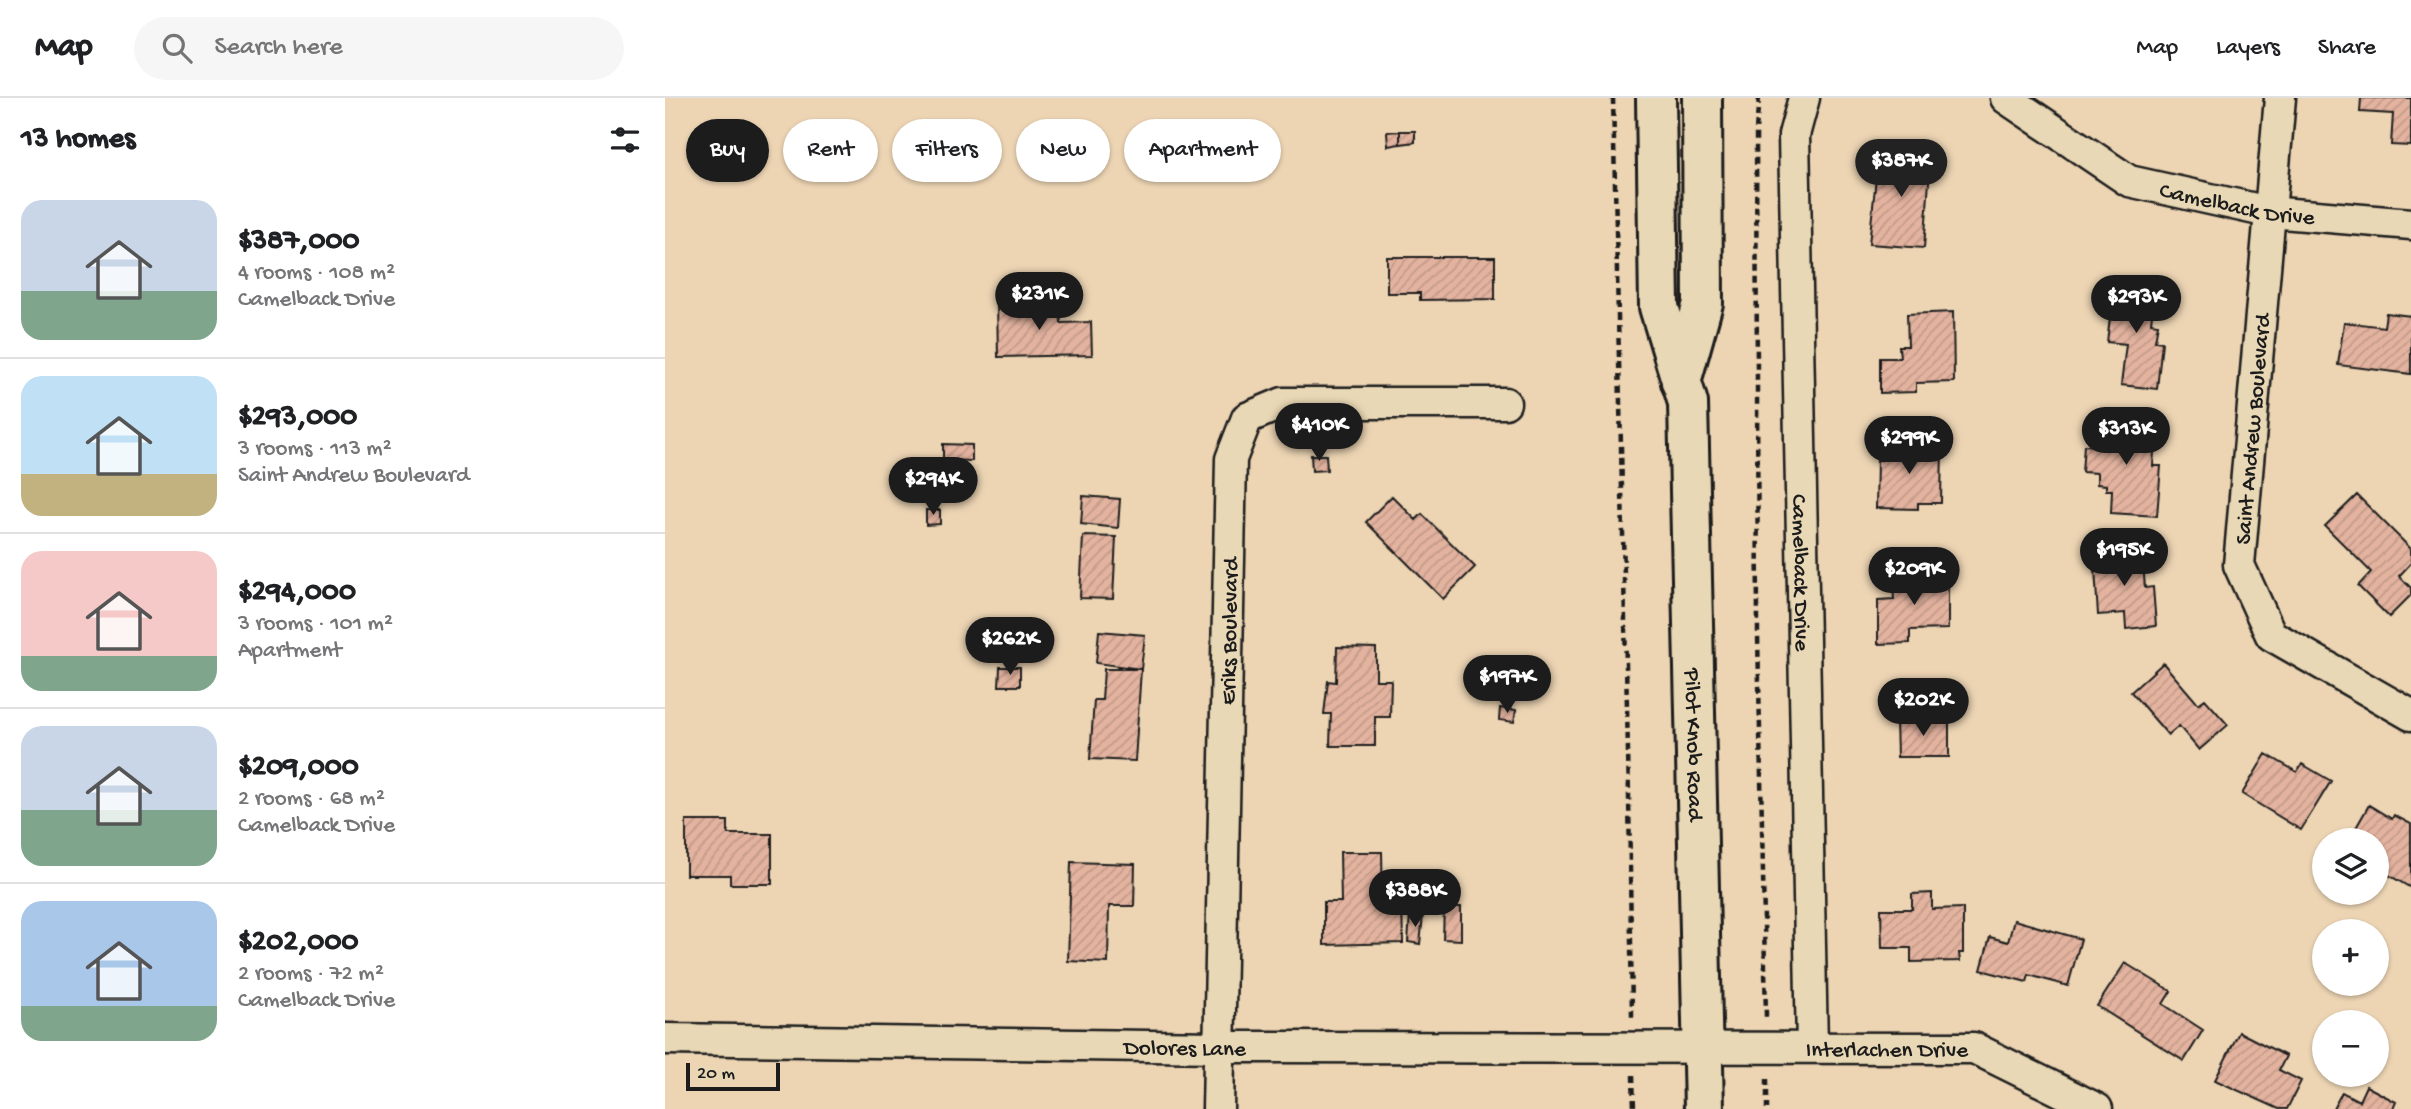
<!DOCTYPE html>
<html lang="en">
<head>
<meta charset="utf-8">
<style>
  :root { --surface:#fff; --page:#f6f6f6; --text:#202124; --muted:#757577; --line:#e0e0e0; --accent:#1c1c1c }
  body { margin:0; font-family:"Gochi Hand",sans-serif; background:var(--page); color:var(--text); height:100vh; display:flex; flex-direction:column; font-size:26px; white-space:nowrap }
  * { box-sizing:border-box; margin:0 }
  p { font-size:23px; color:var(--muted) }
  .icon { flex:none; width:38px; height:38px; fill:none; stroke:currentColor; stroke-width:2; stroke-linecap:round; stroke-linejoin:round }
  .map { position:relative; flex:1; overflow:hidden }
  .panel { display:flex; flex-direction:column; background:var(--surface); width:665px }
  .panel>* { flex:none }
  .banner { position:absolute; left:21px; top:21px; width:665px; height:63px; display:flex; gap:14px }
  .controls { position:absolute; left:1647px; top:730px; display:grid; gap:14px }
  .controls a { display:grid; place-items:center; width:77px; height:77px; border-radius:50%; background:var(--surface); box-shadow:0 2px 5px #0004; font-size:35px }
  .scale { position:absolute; left:21px; bottom:18px; width:94px; box-sizing:border-box; padding-left:7px; border:4px solid #1c1c1c; border-top:0; font-size:19px; line-height:24px; white-space:nowrap; color:#1c1c1c; -webkit-text-stroke:5px #e9d8b5; paint-order:stroke }
  .price { position:absolute; translate:-50% -60px; padding:0 16px; border-radius:24px; background:var(--accent); color:#fff; font-size:23px; line-height:46px; filter:drop-shadow(0 2px 4px #0008) }
  .price::after { content:''; position:absolute; left:50%; top:42px; width:21px; height:16px; margin-left:-10px; background:inherit; clip-path:polygon(0 0,100% 0,50% 100%) }
  .price.active { background:#222; color:#fff }
  ul { padding:0; list-style:none }
  li { display:flex; align-items:center; gap:21px; height:175px; padding:0 21px }
  li+li { border-top:2px solid var(--line) }
  li span { display:grid; place-items:center; flex:none; width:196px; height:140px; border-radius:21px; color:#555 }
  li>.icon { margin-inline-start:auto }
  span .icon { width:84px; height:84px; fill:#fffc; stroke-width:1 }
  li b { font-size:30px }
  h2 { display:flex; justify-content:space-between; align-items:center; height:84px; padding:0 21px; font-size:30px }
  .chip { padding:0 24px; border-radius:32px; background:var(--surface); box-shadow:0 2px 5px #0004; font-size:24px; line-height:63px }
  .chip.active { background:var(--accent); color:#fff }
  header { display:flex; align-items:center; gap:42px; box-sizing:border-box; height:98px; padding:0 35px; background:var(--surface); border-bottom:2px solid var(--line) }
  header strong { font-size:33px }
  nav { display:flex; gap:38px; margin-inline-start:auto; font-size:24px }
  .search { width:490px; height:63px; background:var(--page); display:flex; align-items:center; gap:18px; box-sizing:border-box; padding:0 24px; border-radius:38px; color:var(--muted); font-size:26px }
  main { display:flex; flex:1; min-height:0 }
  .map>svg:first-child { display:block }
  .building { fill:url(#building-hatch); stroke:#1c1c1c; stroke-width:2 }
  .lines { fill:none; stroke-linecap:round; stroke-linejoin:round }
  .minor-casing { stroke:#1c1c1c; stroke-width:35 }
  .secondary-casing { stroke:#1c1c1c; stroke-width:44 }
  .path { stroke:#1c1c1c; stroke-width:4.5; stroke-dasharray:7 5; stroke-linecap:butt }
  .minor { stroke:#e9d8b5; stroke-width:30 }
  .secondary { stroke:#e9d8b5; stroke-width:38 }
  .labels { text-anchor:middle; stroke-width:5; stroke-linejoin:round; paint-order:stroke }
  .street-label { font-size:23px; fill:#1c1c1c; stroke:#e9d8b5 }
</style>
</head>
<body>
<header>
<strong>Map</strong>
<div class="search"><svg class="icon" aria-label="search" viewBox="0 0 24 24"><circle cx="10" cy="10" r="6"/><path d="M15 15l6 6"/></svg>Search here</div>
<nav><a>Map</a><a>Layers</a><a>Share</a></nav>
</header>
<main>
<section class="panel">
<h2>13 homes<svg class="icon" aria-label="filters" viewBox="0 0 24 24"><path d="M4 7h16M4 17h16"/><circle cx="9" cy="7" r="2"/><circle cx="15" cy="17" r="2"/></svg></h2>
<ul>
<li><span style="background:linear-gradient(#c9d6e8 65%,#7fa58c 0)"><svg class="icon" aria-label="home" viewBox="0 0 24 24"><path d="M3 11l9-7 9 7M6 9v11h12V9"/></svg></span><div><b>$387,000</b><p>4 rooms · 108 m²</p><p>Camelback Drive</p></div></li>
<li><span style="background:linear-gradient(#bfe0f5 70%,#c2b280 0)"><svg class="icon" aria-label="home" viewBox="0 0 24 24"><path d="M3 11l9-7 9 7M6 9v11h12V9"/></svg></span><div><b>$293,000</b><p>3 rooms · 113 m²</p><p>Saint Andrew Boulevard</p></div></li>
<li><span style="background:linear-gradient(#f6c9c9 75%,#7fa58c 0)"><svg class="icon" aria-label="home" viewBox="0 0 24 24"><path d="M3 11l9-7 9 7M6 9v11h12V9"/></svg></span><div><b>$294,000</b><p>3 rooms · 101 m²</p><p>Apartment</p></div></li>
<li><span style="background:linear-gradient(#c9d6e8 60%,#7fa58c 0)"><svg class="icon" aria-label="home" viewBox="0 0 24 24"><path d="M3 11l9-7 9 7M6 9v11h12V9"/></svg></span><div><b>$209,000</b><p>2 rooms · 68 m²</p><p>Camelback Drive</p></div></li>
<li><span style="background:linear-gradient(#a9c7e8 75%,#7fa58c 0)"><svg class="icon" aria-label="home" viewBox="0 0 24 24"><path d="M3 11l9-7 9 7M6 9v11h12V9"/></svg></span><div><b>$202,000</b><p>2 rooms · 72 m²</p><p>Camelback Drive</p></div></li>
</ul>
</section>
<div class="map">
<svg width="1746" height="1011" viewBox="0 0 1746 1011">
  <defs>
    <pattern id="building-hatch" width="6" height="6" patternUnits="userSpaceOnUse" patternTransform="scale(1.75)"><rect width="6" height="6" fill="#e3b39f"/><path d="M-1 1l2-2M0 6l6-6M5 7l2-2" fill="none" stroke="#c29988"/></pattern>
  </defs>
  <rect width="100%" height="100%" fill="#edd5b4"/>
  <filter id="ink" filterUnits="userSpaceOnUse"><feTurbulence type="fractalNoise" baseFrequency=".0143" numOctaves="2"/><feDisplacementMap in="SourceGraphic" scale="14" xChannelSelector="R" yChannelSelector="G"/><feConvolveMatrix kernelMatrix="1 2 1 2 8 2 1 2 1" color-interpolation-filters="sRGB"/></filter>
  <g filter="url(#ink)">
    <path class="building" d="M 1696,0 L 1746,0 L 1746,48 L 1726,47 L 1728,16 L 1695,14 Z
      M 735,33 L 750,33 L 750,44 L 735,46 Z
      M 735,33 L 735,46 L 723,48 L 722,34 Z
      M 1214,51 L 1266,57 L 1259,150 L 1204,146 Z
      M 722,159 L 830,159 L 830,201 L 755,202 L 755,195 L 722,195 Z
      M 1449,187 L 1490,192 L 1486,225 L 1493,226 L 1490,243 L 1497,244 L 1492,291 L 1456,287 L 1461,246 L 1442,244 Z
      M 364,201 L 364,210 L 395,209 L 396,225 L 426,224 L 427,257 L 333,259 L 332,202 Z
      M 1288,214 L 1289,284 L 1251,285 L 1251,294 L 1215,295 L 1215,260 L 1235,260 L 1234,248 L 1243,248 L 1242,216 Z
      M 1721,215 L 1746,218 L 1746,276 L 1673,267 L 1679,224 L 1719,229 Z
      M 1436,321 L 1483,324 L 1483,340 L 1490,340 L 1488,368 L 1496,368 L 1492,418 L 1446,415 L 1447,392 L 1441,392 L 1441,387 L 1432,386 L 1432,375 L 1417,374 L 1419,347 L 1435,348 Z
      M 1217,345 L 1277,346 L 1276,405 L 1253,405 L 1253,411 L 1211,410 L 1212,362 L 1217,362 Z
      M 278,346 L 307,347 L 307,363 L 278,362 Z
      M 646,357 L 661,357 L 662,372 L 647,373 Z
      M 1692,397 L 1746,451 L 1746,465 L 1734,478 L 1746,490 L 1746,497 L 1724,519 L 1693,488 L 1706,474 L 1660,428 Z
      M 418,398 L 455,401 L 453,430 L 416,426 Z
      M 727,398 L 751,422 L 757,416 L 810,469 L 778,501 L 701,424 Z
      M 261,412 L 275,412 L 275,426 L 261,427 Z
      M 418,438 L 451,439 L 448,501 L 415,500 Z
      M 1477,452 L 1480,490 L 1488,489 L 1491,528 L 1461,531 L 1460,515 L 1433,517 L 1429,456 Z
      M 1283,474 L 1283,531 L 1245,532 L 1245,545 L 1213,546 L 1213,502 L 1229,501 L 1227,476 Z
      M 434,533 L 480,537 L 476,571 L 431,565 Z
      M 672,549 L 711,550 L 711,582 L 726,582 L 725,619 L 710,619 L 710,648 L 665,648 L 666,616 L 659,616 L 663,583 L 671,584 Z
      M 1498,565 L 1533,606 L 1540,601 L 1563,627 L 1534,652 L 1514,628 L 1503,637 L 1466,594 Z
      M 335,569 L 355,569 L 355,588 L 334,588 Z
      M 439,571 L 476,571 L 470,663 L 425,661 L 429,602 L 437,602 Z
      M 835,610 L 851,612 L 849,624 L 834,622 Z
      M 1231,622 L 1284,622 L 1284,659 L 1232,659 Z
      M 1601,656 L 1632,674 L 1637,666 L 1666,683 L 1636,732 L 1577,696 Z
      M 1704,707 L 1727,721 L 1729,717 L 1746,726 L 1746,790 L 1712,770 L 1714,766 L 1712,764 L 1712,742 L 1684,742 Z
      M 21,723 L 63,723 L 63,736 L 107,736 L 107,786 L 65,786 L 65,777 L 21,777 Z
      M 675,754 L 717,754 L 718,806 L 737,806 L 738,845 L 659,847 L 659,804 L 676,804 Z
      M 406,764 L 470,766 L 469,808 L 444,808 L 443,865 L 403,863 Z
      M 1267,795 L 1267,811 L 1298,810 L 1298,855 L 1294,855 L 1295,863 L 1246,864 L 1246,850 L 1217,850 L 1216,811 L 1247,811 L 1247,796 Z
      M 779,809 L 796,809 L 796,842 L 778,841 Z
      M 745,816 L 758,817 L 755,846 L 743,844 Z
      M 1349,822 L 1416,841 L 1403,888 L 1364,877 L 1362,884 L 1316,872 L 1325,839 L 1343,844 Z
      M 1460,865 L 1506,893 L 1498,906 L 1538,932 L 1519,963 L 1432,908 Z
      M 1574,934 L 1621,958 L 1614,972 L 1636,983 L 1622,1011 L 1614,1011 L 1550,982 Z
      M 1701,988 L 1731,1004 L 1728,1011 L 1668,1011 L 1677,994 L 1694,1003 Z"/>
    <g class="lines">
      <defs>
        <g id="minor">
          <path id="s1" d="M 1139,0 L 1129,37 L 1147,949"/>
          <path id="s2" d="M 1341,0 L 1464,83 L 1604,114 L 1746,126"/>
          <path d="M 1615,0 L 1574,467 L 1606,537 L 1746,617"/>
          <path id="s3" d="M 0,941 L 554,949 L 1309,950 L 1432,1011"/>
          <path id="s4" d="M 553,1011 L 566,361 L 582,320 L 618,305 L 840,305"/>
        </g>
        <g id="secondary">
          <path id="s5" d="M 991,0 L 994,209 L 1023,305 L 1039,1011"/>
          <path d="M 1016,284 L 1038,205 L 1037,0"/>
        </g>
      </defs>
      <use href="#minor" class="minor-casing"/>
      <use href="#secondary" class="secondary-casing"/>
      <path class="path" d="M 948,0 L 964,697 L 967,919
        M 1094,0 L 1091,32 L 1093,537 L 1101,919
        M 968,977 L 969,1011
        M 1102,981 L 1102,1011"/>
      <use href="#minor" class="minor"/>
      <use href="#secondary" class="secondary"/>
    </g>
  </g>
  <g class="labels">
    <g class="street-label">
      <text dy="8" stroke="none"><textPath href="#s2" startOffset="259">Camelback Drive</textPath></text>
      <text transform="translate(1586 331) rotate(-85)" y="8">Saint Andrew Boulevard</text>
      <text dy="8" stroke="none"><textPath href="#s1" startOffset="476">Camelback Drive</textPath></text>
      <text dy="8" stroke="none"><textPath href="#s4" startOffset="478">Eriks Boulevard</textPath></text>
      <text dy="8" stroke="none"><textPath href="#s5" startOffset="651">Pilot Knob Road</textPath></text>
      <text dy="8" stroke="none"><textPath href="#s3" startOffset="520">Dolores Lane</textPath></text>
      <text dy="8" stroke="none"><textPath href="#s3" startOffset="1222">Interlachen Drive</textPath></text>
    </g>
  </g>
</svg>
<div class="controls">
<a><svg class="icon" aria-label="layers" viewBox="0 0 24 24"><path d="M12 4l9 5-9 5-9-5zM3 14l9 5 9-5"/></svg></a>
<a>+</a>
<a>−</a>
</div>
<div class="scale">20 m</div>
<b class="price active" style="left:1236px;top:101px">$387K</b>
<b class="price" style="left:374px;top:234px">$231K</b>
<b class="price" style="left:1471px;top:237px">$293K</b>
<b class="price" style="left:654px;top:365px">$410K</b>
<b class="price" style="left:1461px;top:369px">$313K</b>
<b class="price" style="left:1244px;top:378px">$299K</b>
<b class="price" style="left:268px;top:419px">$294K</b>
<b class="price" style="left:1459px;top:490px">$195K</b>
<b class="price" style="left:1249px;top:509px">$209K</b>
<b class="price" style="left:345px;top:579px">$262K</b>
<b class="price" style="left:842px;top:617px">$197K</b>
<b class="price" style="left:1258px;top:640px">$202K</b>
<b class="price" style="left:750px;top:831px">$388K</b>
<div class="banner">
<a class="chip active">Buy</a>
<a class="chip">Rent</a>
<a class="chip">Filters</a>
<a class="chip">New</a>
<a class="chip">Apartment</a>
</div>
</div>
</main>
</body>
</html>
